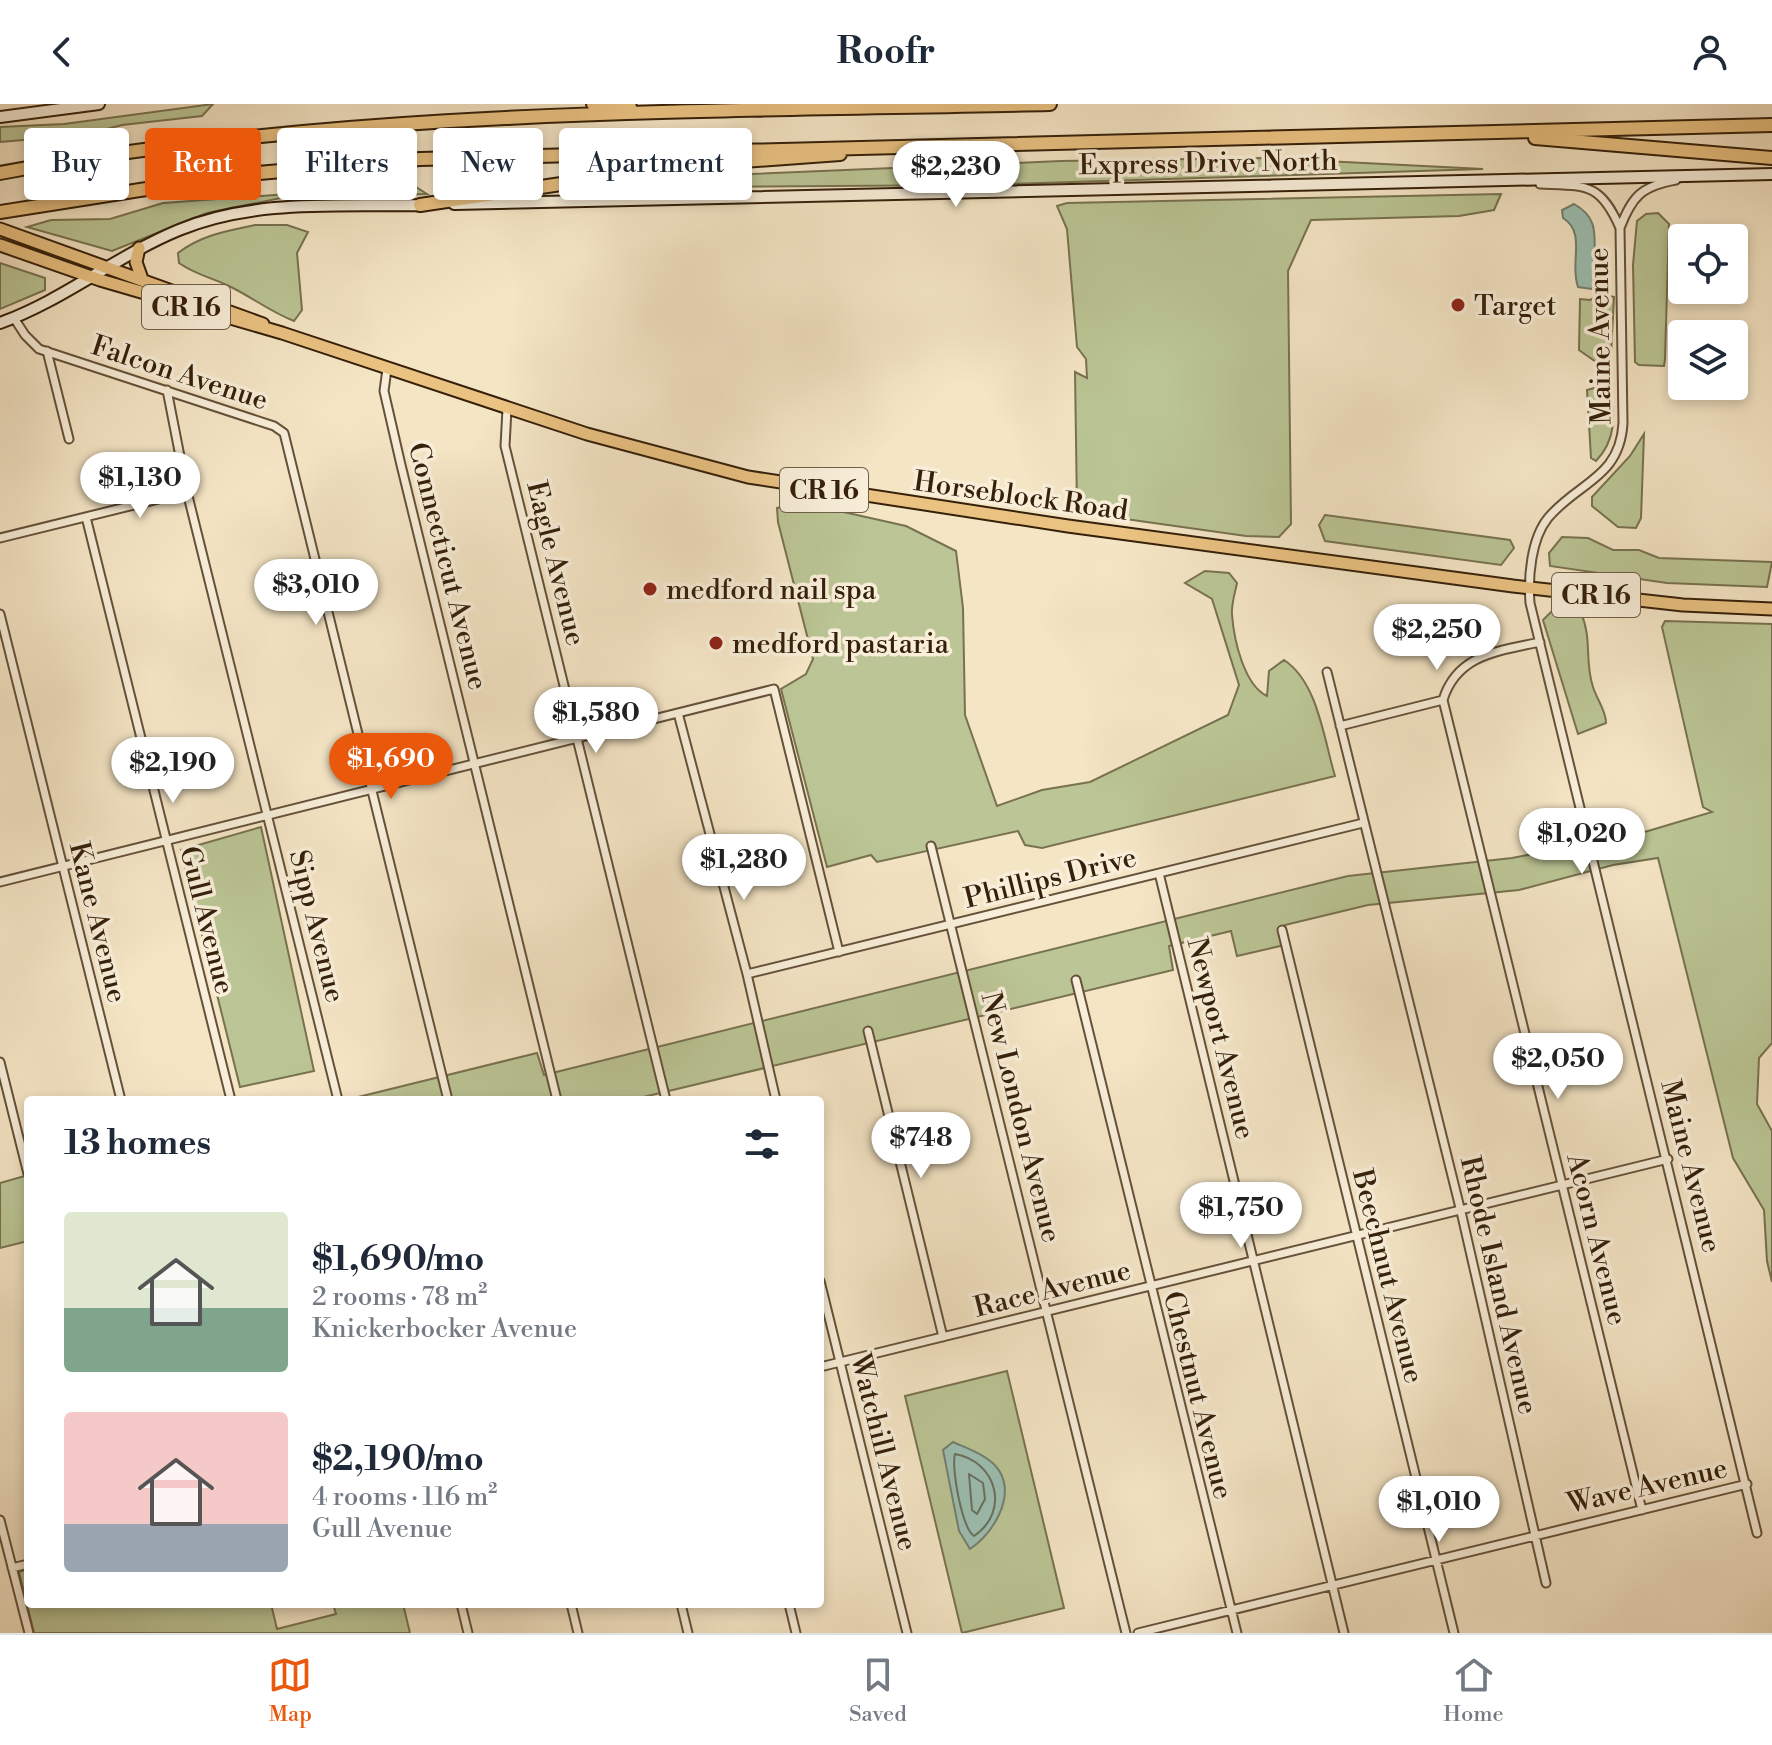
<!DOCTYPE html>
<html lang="en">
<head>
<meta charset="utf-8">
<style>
  :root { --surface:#fff; --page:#f2f2f3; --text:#1f2937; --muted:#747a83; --line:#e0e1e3; --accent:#ea580c }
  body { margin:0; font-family:"Libre Bodoni",serif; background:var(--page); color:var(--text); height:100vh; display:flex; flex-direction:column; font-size:30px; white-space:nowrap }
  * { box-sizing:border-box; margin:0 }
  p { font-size:26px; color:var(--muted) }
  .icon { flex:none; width:44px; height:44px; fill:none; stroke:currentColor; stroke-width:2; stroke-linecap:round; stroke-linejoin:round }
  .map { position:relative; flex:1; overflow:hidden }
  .panel { position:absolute; left:24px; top:992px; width:800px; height:512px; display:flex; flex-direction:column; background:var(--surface); border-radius:8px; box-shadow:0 4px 12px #0003 }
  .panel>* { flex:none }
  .top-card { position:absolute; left:24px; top:24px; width:800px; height:72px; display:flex; gap:16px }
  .controls { position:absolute; left:1668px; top:120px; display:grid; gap:16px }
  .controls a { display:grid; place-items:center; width:80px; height:80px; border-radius:8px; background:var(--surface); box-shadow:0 4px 12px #0003; font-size:40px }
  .price { position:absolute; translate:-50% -68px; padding:0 18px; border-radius:28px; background:#fff; color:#222; font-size:26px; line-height:52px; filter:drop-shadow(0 2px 4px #0008) }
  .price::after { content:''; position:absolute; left:50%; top:48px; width:24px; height:18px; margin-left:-12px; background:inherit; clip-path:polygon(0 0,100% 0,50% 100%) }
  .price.selected { background:var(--accent); color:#fff }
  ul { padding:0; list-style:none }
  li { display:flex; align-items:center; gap:24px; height:200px; padding:0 40px }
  li span { display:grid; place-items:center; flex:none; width:224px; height:160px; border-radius:8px; color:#555 }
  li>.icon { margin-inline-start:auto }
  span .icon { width:96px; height:96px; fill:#fffc; stroke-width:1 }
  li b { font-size:34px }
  h2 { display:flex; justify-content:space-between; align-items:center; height:96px; padding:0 40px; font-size:34px }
  .tag { padding:0 28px; border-radius:8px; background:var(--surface); box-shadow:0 4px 12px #0003; font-size:28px; line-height:72px }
  .tag.selected { background:var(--accent); color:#fff }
  header { display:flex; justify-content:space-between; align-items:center; height:104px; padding:0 40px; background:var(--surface); font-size:36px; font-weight:800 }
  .dock { display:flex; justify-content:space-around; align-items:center; height:112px; border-top:2px solid var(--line); background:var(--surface); font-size:22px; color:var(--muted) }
  .dock a { display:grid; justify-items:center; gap:4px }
  .dock .selected { color:var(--accent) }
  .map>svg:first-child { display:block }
  .green { fill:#bbc595; stroke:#787250; stroke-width:2 }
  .water { fill:#9cbfb2; stroke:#737f6f; stroke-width:2 }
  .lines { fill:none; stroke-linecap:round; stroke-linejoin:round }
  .shore { stroke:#68705e; stroke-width:2 }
  .street-casing { stroke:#655139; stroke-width:11 }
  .secondary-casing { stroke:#35200a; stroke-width:14 }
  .primary-casing { stroke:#35200a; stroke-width:15 }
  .highway-casing { stroke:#35200a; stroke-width:16 }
  .street { stroke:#f8eed9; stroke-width:7 }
  .secondary { stroke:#f8eed9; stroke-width:10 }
  .primary { stroke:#eac282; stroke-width:11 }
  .highway { stroke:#eac282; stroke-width:12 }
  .poi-dot { fill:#8f2418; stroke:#f8eed9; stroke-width:3 }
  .labels { text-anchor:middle; stroke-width:7; stroke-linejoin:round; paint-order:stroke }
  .shield { fill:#f8eed9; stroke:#705e48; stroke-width:2 }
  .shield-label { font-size:26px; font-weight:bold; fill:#35200a }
  .street-label { font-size:28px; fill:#35200a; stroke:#f8eed9 }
  .poi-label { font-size:28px; fill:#35200a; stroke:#f8eed9; text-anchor:start }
</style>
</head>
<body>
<header><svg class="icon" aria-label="back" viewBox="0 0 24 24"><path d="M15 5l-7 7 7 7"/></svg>Roofr<svg class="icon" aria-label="person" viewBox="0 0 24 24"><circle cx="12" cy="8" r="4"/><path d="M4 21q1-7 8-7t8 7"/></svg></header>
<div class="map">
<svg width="1772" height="1529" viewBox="0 0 1772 1529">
  <rect width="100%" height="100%" fill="#f4e5c5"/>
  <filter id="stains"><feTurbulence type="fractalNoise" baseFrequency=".0025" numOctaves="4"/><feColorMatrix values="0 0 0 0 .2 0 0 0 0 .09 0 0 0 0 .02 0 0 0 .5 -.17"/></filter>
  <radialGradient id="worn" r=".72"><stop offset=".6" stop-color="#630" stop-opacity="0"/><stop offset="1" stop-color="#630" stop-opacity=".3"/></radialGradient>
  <path class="green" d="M 213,0 L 202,12 L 122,21 L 84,31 L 0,38 L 0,23 L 64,20 Z
    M 1264,54 L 1483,65 L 977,81 L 677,83 L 751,70 L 1061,57 Z
    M 413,81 L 427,90 L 281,94 L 207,109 L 112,147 L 27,123 L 51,116 L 110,115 L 163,99 Z
    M 1501,90 L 1494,106 L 1459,112 L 1311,116 L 1288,167 L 1291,420 L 1279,433 L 1246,432 L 1083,409 L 1077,404 L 1075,268 L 1087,274 L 1086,255 L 1077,243 L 1067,125 L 1057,102 L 1067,99 Z
    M 1658,109 L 1669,120 L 1665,255 L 1664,262 L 1639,261 L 1635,258 L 1633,161 L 1637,117 L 1646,110 Z
    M 255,121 L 287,121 L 308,128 L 297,149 L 302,206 L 294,217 C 271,208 253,194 231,183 C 213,174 196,171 179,159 L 178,149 C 201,131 227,127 255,121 Z
    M 0,159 L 45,174 L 45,186 L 0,205 Z
    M 1603,190 L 1614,193 L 1611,250 L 1606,256 L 1596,258 L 1579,246 L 1580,195 L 1590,196 Z
    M 1598,283 L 1610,286 C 1615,313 1616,336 1596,357 L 1591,354 L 1587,286 Z
    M 1644,330 L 1641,414 L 1636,424 L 1618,423 L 1592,402 L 1592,393 L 1630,352 Z
    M 799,398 L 906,422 L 956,447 L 963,504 L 965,611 L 997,702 L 1042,686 L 1090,678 L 1228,611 L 1239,581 L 1212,495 L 1185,479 L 1205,467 L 1229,469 L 1237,479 C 1235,489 1231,501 1232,511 C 1234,536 1244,581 1267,592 L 1269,567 L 1284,556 C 1318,578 1324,636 1335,672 L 1042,744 L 1025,741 L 1018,727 L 877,758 L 871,751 L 827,763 L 781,585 L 806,570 L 813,555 L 778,418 L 777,404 Z
    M 1325,411 L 1510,436 L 1514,444 L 1501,461 L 1325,437 L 1319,421 Z
    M 1562,433 L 1588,434 L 1613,446 L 1639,446 L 1659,454 L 1772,458 L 1767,483 L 1667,479 L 1550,462 L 1549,449 Z
    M 1554,505 L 1580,507 C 1593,534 1584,556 1593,583 C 1597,596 1606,606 1606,619 L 1578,630 L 1543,516 Z
    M 1665,517 L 1772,520 L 1772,939 L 1759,954 L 1757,1000 L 1772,1027 L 1772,1178 L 1767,1157 L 1764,1106 L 1733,1054 L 1658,754 L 1613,761 L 1519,786 L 1368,801 L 1285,821 L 1289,840 L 1237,852 L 1231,827 L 1169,842 L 1173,866 L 631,996 L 346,996 L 537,949 L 544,971 L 1348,772 L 1512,754 L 1648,727 L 1712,708 L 1703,703 L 1662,523 Z
    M 261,723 L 314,967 L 240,983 L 181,746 Z
    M 28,1071 L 28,1137 L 0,1144 L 0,1079 Z
    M 1007,1267 L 1064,1504 L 962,1529 L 905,1292 Z
    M 28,1465 L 28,1500 L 271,1500 L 277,1525 L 336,1510 L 333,1500 L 403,1500 L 410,1529 L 34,1529 L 19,1468 Z"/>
  <path class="water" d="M 1574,100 C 1601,115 1593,134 1595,157 C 1595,164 1599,169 1599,176 L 1592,185 L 1578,183 C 1569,159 1587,129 1563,114 L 1562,106 Z
    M 953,1338 C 968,1345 991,1352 1000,1368 C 1015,1395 992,1430 970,1445 L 959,1427 L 943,1346 Z"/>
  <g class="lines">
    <path class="shore" d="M 955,1350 C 996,1357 1011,1407 974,1432 C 962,1424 951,1364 955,1350 Z
      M 969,1370 L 983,1379 L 985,1395 L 977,1410 L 972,1406 Z"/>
    <defs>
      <path id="street" d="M 1540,80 C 1586,82 1600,78 1620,124 L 1623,319 C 1620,374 1578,378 1548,414 C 1531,435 1528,473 1530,499 L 1757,1429
        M 1620,124 C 1632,92 1642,82 1676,76
        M 14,214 L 25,231 L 39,245 L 274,322 L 284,329 L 448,996
        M 47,247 L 69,335
        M 387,265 L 384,287 L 401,361 L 557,996
        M 167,286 L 187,388 L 338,996
        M 507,305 L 505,342 L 666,996
        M 86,413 L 231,996
        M 0,434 L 187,388
        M 0,510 L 121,996
        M 1327,568 L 1462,1112 L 1546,1479
        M 1443,596 L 1642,1406
        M 678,609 L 747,870 L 776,996
        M 1340,622 L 1443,596 C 1457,550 1499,547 1540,538
        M 931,742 L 1126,1529
        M 1159,769 L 1344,1529
        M 0,778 L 774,585 L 839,848
        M 1282,826 L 1454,1529
        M 747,870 L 1363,719
        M 1076,876 L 1237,1529
        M 868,927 L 943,1233
        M 0,958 L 28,1070
        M 820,1177 L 907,1529
        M 820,1263 L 1668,1055
        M 0,1416 L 29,1529
        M 12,1464 L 28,1460
        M 461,1500 L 468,1529
        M 571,1500 L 578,1529
        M 681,1500 L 688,1529
        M 789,1500 L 796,1529
        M 1138,1529 L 1747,1380"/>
      <path id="secondary" d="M 0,13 L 99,0
        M 454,100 L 1772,70
        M 0,219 C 64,196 116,152 179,126 C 256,94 345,103 426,101"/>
      <path id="primary" d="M 0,125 L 263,220
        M 0,141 L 100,176 L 282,229 L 587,330 L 748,373 L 1068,422 L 1513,482 L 1683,501 L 1772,505
        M 139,144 L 136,158 L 142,175"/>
      <path id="highway" d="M 593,0 L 630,3
        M 1535,34 L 1772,54
        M 0,69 C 347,4 699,8 1050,0
        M 420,101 L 689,61 L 840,50
        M 0,108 L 235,71 L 420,55 L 1772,21"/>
    </defs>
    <use href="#street" class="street-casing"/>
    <use href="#secondary" class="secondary-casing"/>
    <use href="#primary" class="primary-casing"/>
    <use href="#highway" class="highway-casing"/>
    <use href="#street" class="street"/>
    <use href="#secondary" class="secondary"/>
    <use href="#primary" class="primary"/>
    <use href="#highway" class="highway"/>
  </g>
  <g class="poi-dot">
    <circle cx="1458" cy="201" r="8"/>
    <circle cx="650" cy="485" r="8"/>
    <circle cx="716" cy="539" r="8"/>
  </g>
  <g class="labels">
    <g class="shield">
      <rect x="142" y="181" width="88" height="44" rx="6"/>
      <rect x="780" y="364" width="88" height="44" rx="6"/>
      <rect x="1552" y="469" width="88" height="44" rx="6"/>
    </g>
    <g class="shield-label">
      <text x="186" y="212">CR 16</text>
      <text x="824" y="395">CR 16</text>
      <text x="1596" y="500">CR 16</text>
    </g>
    <g class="street-label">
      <text transform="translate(1208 58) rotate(-1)" y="10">Express Drive North</text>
      <text transform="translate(1599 232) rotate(-91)" y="10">Maine Avenue</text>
      <text transform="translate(180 268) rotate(18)" y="10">Falcon Avenue</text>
      <text transform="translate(1021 391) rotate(8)" y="10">Horseblock Road</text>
      <text transform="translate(557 459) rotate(76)" y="10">Eagle Avenue</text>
      <text transform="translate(449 462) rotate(76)" y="10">Connecticut Avenue</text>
      <text transform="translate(1050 773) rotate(-14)" y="10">Phillips Drive</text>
      <text transform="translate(208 816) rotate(76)" y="10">Gull Avenue</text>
      <text transform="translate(99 818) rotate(76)" y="10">Kane Avenue</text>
      <text transform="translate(318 822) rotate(76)" y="10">Sipp Avenue</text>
      <text transform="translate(1222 934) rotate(76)" y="10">Newport Avenue</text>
      <text transform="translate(1022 1013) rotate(76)" y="10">New London Avenue</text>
      <text transform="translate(1692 1062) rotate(76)" y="10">Maine Avenue</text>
      <text transform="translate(1598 1135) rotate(76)" y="10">Acorn Avenue</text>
      <text transform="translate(1389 1172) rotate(76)" y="10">Beechnut Avenue</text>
      <text transform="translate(1500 1181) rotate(77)" y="10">Rhode Island Avenue</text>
      <text transform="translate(1052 1184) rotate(-14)" y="10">Race Avenue</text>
      <text transform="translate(1199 1291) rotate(76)" y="10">Chestnut Avenue</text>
      <text transform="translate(885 1348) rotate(76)" y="10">Watchill Avenue</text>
      <text transform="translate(1647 1381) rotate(-13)" y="10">Wave Avenue</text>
    </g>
    <g class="poi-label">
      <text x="1474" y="211">Target</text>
      <text x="666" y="495">medford nail spa</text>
      <text x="732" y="549">medford pastaria</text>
    </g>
  </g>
  <rect width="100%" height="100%" filter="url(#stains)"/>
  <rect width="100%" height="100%" fill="url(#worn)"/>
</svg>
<div class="controls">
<a><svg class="icon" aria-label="locate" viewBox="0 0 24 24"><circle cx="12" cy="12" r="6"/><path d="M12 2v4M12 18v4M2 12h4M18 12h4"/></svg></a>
<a><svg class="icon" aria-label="layers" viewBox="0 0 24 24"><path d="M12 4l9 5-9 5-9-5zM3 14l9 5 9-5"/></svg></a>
</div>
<b class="price" style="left:956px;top:105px">$2,230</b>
<b class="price" style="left:140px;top:416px">$1,130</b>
<b class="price" style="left:316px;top:523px">$3,010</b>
<b class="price" style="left:1437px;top:568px">$2,250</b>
<b class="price" style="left:596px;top:651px">$1,580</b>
<b class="price selected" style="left:391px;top:697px">$1,690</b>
<b class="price" style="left:173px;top:701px">$2,190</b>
<b class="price" style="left:1582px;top:772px">$1,020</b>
<b class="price" style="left:744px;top:798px">$1,280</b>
<b class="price" style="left:1558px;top:997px">$2,050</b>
<b class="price" style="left:921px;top:1076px">$748</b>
<b class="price" style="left:1241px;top:1146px">$1,750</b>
<b class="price" style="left:1439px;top:1440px">$1,010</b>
<div class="top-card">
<a class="tag">Buy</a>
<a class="tag selected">Rent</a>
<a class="tag">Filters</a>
<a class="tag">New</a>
<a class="tag">Apartment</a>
</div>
<section class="panel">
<h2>13 homes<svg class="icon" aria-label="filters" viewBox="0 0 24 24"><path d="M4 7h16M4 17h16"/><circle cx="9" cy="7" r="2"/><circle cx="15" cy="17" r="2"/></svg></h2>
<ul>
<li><span style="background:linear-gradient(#dfe7d0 60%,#7fa58c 0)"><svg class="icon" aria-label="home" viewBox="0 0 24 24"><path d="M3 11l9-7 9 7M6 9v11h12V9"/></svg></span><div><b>$1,690/mo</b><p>2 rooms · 78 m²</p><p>Knickerbocker Avenue</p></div></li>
<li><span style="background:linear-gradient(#f6c9c9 70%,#9aa5b1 0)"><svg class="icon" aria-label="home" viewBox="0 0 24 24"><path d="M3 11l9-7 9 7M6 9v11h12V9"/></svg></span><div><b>$2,190/mo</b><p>4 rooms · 116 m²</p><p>Gull Avenue</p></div></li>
</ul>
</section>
</div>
<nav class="dock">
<a class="selected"><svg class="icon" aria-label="map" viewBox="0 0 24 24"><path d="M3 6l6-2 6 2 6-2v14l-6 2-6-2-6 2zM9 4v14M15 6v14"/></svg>Map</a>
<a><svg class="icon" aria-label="saved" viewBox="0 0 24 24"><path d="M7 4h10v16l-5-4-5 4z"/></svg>Saved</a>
<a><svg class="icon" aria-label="home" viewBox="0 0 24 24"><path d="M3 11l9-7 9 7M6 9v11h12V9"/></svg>Home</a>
</nav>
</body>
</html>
